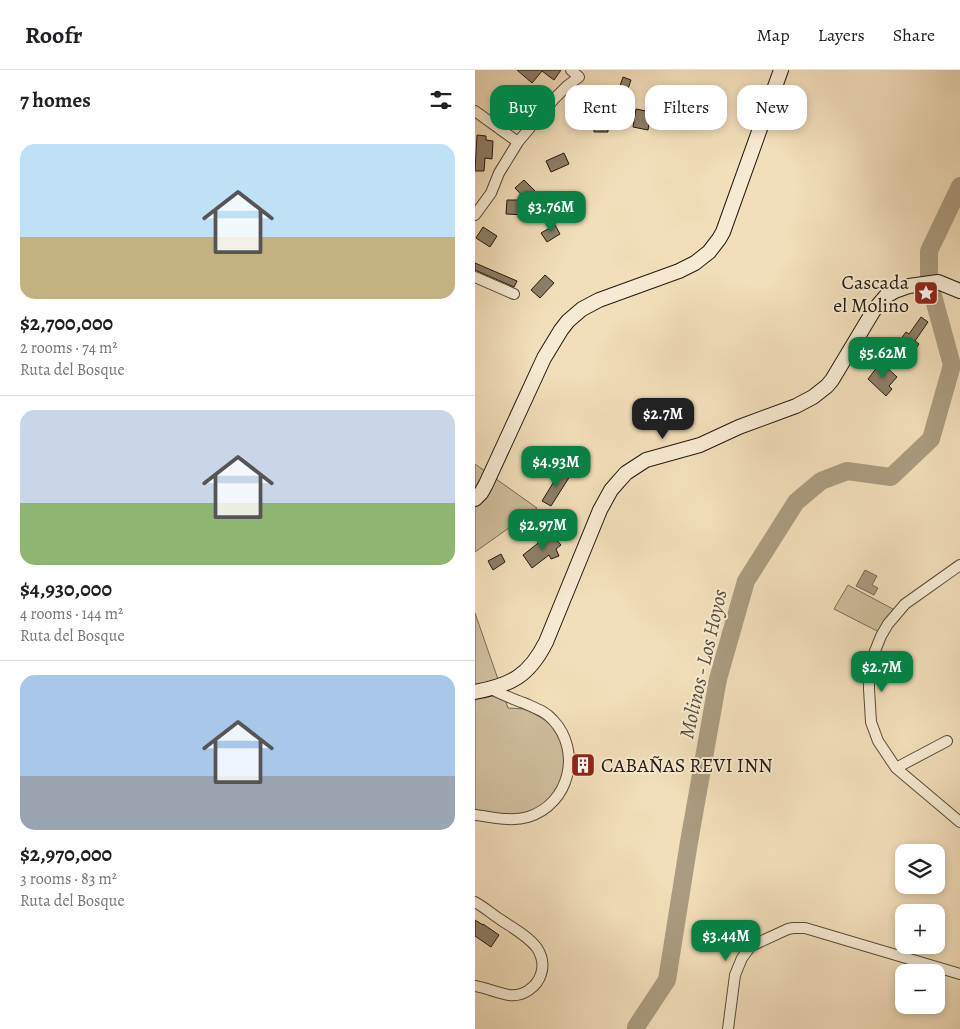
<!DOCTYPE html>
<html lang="en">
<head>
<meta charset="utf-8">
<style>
  :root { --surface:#fff; --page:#f2f2f2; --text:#202124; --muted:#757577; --line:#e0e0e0; --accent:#0b8043 }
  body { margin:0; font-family:Alegreya,serif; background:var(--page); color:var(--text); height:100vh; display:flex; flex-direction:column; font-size:19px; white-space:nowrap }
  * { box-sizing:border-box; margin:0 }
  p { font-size:16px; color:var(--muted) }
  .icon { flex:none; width:28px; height:28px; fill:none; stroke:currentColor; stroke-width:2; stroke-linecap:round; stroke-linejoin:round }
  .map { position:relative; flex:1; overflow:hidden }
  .side { display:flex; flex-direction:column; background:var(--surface); width:475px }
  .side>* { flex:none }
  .banner { position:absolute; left:15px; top:15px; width:395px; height:45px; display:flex; gap:10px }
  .tools { position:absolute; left:420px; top:774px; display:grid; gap:10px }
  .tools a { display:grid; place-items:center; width:50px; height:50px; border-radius:10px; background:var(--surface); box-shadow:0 2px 8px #0003; font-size:25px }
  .price { position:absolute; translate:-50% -42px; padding:0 11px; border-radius:10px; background:var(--accent); color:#fff; font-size:16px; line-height:32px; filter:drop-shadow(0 1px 2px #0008) }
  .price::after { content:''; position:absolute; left:50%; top:30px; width:15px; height:11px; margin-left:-8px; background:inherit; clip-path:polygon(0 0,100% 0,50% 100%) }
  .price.active { background:#222; color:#fff }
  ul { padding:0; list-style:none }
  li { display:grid; align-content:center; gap:10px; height:265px; padding:0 20px }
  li+li { border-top:1px solid var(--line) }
  li span { display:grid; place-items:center; height:155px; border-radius:15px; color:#555 }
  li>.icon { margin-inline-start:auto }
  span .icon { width:90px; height:90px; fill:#fffc; stroke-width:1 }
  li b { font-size:21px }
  h2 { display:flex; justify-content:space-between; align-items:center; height:60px; padding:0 20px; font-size:21px }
  .chip { padding:0 18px; border-radius:15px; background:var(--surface); box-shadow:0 2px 8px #0003; font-size:18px; line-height:45px }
  .chip.active { background:var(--accent); color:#fff }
  header { display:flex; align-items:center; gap:30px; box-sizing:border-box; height:70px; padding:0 25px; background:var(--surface); border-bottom:1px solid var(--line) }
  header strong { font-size:24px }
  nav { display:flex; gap:28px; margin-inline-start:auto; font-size:18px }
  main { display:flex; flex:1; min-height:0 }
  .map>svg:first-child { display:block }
  .green { fill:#cfbd9d; stroke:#786b56 }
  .water { fill:#ab9b80; stroke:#746753 }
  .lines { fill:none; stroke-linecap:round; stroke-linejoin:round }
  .river { stroke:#ab9b80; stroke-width:18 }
  .building { fill:#8e7f68; stroke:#22190f }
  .street-casing { stroke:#564a3a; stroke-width:12 }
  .secondary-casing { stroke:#22190f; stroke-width:16 }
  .street { stroke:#f7ead2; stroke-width:10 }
  .secondary { stroke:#f7ead2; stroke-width:14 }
  .labels { text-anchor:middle; stroke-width:4; stroke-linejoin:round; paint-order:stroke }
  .poi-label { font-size:20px; fill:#22190f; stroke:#f7ead2; text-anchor:end }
  .water-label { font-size:21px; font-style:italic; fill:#594d3c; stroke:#f7ead2 }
</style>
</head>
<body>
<header>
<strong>Roofr</strong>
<nav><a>Map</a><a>Layers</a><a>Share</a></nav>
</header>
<main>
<section class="side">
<h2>7 homes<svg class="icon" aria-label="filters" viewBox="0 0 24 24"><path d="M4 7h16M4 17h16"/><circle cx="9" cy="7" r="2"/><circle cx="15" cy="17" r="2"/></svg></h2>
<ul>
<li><span style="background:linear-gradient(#bfe0f5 60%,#c2b280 0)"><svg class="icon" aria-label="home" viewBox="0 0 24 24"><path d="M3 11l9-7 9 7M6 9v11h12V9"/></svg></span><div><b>$2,700,000</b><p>2 rooms · 74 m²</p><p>Ruta del Bosque</p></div></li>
<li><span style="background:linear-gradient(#c9d6e8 60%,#8fb573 0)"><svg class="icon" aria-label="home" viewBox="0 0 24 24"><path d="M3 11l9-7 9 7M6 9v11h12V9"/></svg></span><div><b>$4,930,000</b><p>4 rooms · 144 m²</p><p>Ruta del Bosque</p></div></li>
<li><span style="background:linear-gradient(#a9c7e8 65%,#9aa5b1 0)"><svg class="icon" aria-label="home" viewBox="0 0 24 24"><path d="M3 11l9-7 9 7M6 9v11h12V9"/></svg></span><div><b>$2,970,000</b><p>3 rooms · 83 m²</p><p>Ruta del Bosque</p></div></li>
</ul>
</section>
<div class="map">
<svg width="485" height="959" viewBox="0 0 485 959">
  <rect width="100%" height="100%" fill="#f2deba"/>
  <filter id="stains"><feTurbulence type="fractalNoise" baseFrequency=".004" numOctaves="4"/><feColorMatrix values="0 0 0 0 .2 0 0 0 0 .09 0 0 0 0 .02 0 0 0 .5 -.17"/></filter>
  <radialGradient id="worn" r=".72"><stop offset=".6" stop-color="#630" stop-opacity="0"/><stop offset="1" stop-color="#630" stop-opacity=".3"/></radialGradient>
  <path class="green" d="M 0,394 L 62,438 L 0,482 Z
    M 373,515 L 418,539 L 404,562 L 359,539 Z
    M 0,543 L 33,638 L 51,639 L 63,644 L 70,649 L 82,661 L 91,685 L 88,711 L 68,736 L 46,745 L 0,742 Z"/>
  <path class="water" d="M 390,500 L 402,506 L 397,515 L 403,518 L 399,525 L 381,516 Z"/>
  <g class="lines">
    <path class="river" d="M 161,959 L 161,957 L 192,910 L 214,772 L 243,609 L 271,511 L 321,432 L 346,411 L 372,401 L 416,407 L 456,369 L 477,295 L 454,211 L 454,181 L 485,116"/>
  </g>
  <path class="building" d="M 42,0 L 86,0 L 79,10 L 67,1 L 57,13 Z
    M 148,7 L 156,10 L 153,19 L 145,16 Z
    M 161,39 L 176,42 L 173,60 L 158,57 Z
    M 119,46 L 133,46 L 133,62 L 119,62 Z
    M 2,65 L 11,66 L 11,70 L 18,71 L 17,89 L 10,88 L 9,101 L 0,101 Z
    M 89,83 L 94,94 L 76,102 L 71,91 Z
    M 49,110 L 63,124 L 71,127 L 68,137 L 54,133 L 40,118 Z
    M 32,130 L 50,130 L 50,145 L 31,144 Z
    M 80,155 L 85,164 L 72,172 L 66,163 Z
    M 8,157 L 22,166 L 15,177 L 1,168 Z
    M 0,193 L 42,211 L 39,217 L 0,200 Z
    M 70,205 L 79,213 L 65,228 L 56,220 Z
    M 446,247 L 453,252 L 440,271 L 444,274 L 439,281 L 425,270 L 431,262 L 434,264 Z
    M 406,292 L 422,307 L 414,316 L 417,319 L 411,326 L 393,309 Z
    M 86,400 L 95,406 L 76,436 L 67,431 Z
    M 76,463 L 86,475 L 81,479 L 84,486 L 76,489 L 74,485 L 57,498 L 48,485 Z
    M 26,484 L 30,492 L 18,500 L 13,491 Z
    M 102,689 L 114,690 L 113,702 L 101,701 Z
    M 0,850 L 8,855 L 8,854 L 24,865 L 16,877 L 0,866 Z"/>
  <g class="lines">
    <defs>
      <path id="street" d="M 0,41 L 43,72
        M 0,145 L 16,123 L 24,103 L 43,72 L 79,29 L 92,16 L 104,7 L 96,0
        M 0,207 L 39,224
        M 485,495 L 430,534 L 413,554 L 406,566 L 398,586 L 394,608 L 394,619 L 396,652 L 403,671 L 421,698 L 485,752
        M 421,698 L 472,671
        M 0,745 C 17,747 36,752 53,747 C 95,734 107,681 78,650 C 70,641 60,638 49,633 C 37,629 25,623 13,618
        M 0,832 C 9,837 17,844 26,850 C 38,858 53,866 62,878 C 67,886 69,895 66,904 C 62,917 48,927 34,925 C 23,923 11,918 0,916
        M 253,959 L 260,905 L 267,888 L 276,876 L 313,859 L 318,858 L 330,858 L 485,904"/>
      <path id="secondary" d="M 0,429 L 6,423 L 11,414 L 69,288 L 86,260 L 93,251 L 107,239 L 124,230 L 204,201 L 220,193 L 234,182 L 244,169 L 248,162 L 306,0
        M 0,622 C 36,615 54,606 71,572 L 125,440 L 136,420 L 143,412 L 151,403 L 171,390 L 225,375 L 264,357 L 321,336 L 338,327 L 352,316 L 357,310 L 399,240 L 411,226 L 420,221 L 434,216 L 463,212 L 485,221"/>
    </defs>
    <use href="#street" class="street-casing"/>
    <use href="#secondary" class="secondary-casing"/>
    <use href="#street" class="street"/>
    <use href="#secondary" class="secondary"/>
  </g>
  <defs>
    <symbol id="sight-square" viewBox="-11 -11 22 22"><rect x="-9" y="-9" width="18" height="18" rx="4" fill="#8f2418" stroke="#f7ead2"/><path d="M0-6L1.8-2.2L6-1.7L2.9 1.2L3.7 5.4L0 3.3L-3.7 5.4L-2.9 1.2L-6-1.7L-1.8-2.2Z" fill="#fff"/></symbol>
    <symbol id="building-square" viewBox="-11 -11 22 22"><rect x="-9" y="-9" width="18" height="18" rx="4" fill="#8f2418" stroke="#f7ead2"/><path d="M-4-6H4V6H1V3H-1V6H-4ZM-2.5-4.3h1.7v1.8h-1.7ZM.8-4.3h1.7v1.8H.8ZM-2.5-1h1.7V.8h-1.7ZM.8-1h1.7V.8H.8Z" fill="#fff"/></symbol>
  </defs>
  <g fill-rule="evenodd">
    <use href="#sight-square" x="437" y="209" width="28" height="28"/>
    <use href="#building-square" x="94" y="681" width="28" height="28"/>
  </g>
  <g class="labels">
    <g class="poi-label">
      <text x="434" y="219">Cascada<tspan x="434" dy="23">el Molino</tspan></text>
      <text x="126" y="702" text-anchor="start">CABAÑAS REVI INN</text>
    </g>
    <g class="water-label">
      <text transform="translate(228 594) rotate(-77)" y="7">Molinos - Los Hoyos</text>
    </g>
  </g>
  <rect width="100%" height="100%" filter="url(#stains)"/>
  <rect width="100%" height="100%" fill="url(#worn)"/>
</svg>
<div class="tools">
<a><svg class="icon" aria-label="layers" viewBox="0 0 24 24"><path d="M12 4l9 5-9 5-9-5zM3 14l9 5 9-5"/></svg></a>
<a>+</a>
<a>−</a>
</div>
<b class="price" style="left:76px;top:163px">$3.76M</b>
<b class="price" style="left:408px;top:309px">$5.62M</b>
<b class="price active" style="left:188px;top:370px">$2.7M</b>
<b class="price" style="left:81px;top:418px">$4.93M</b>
<b class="price" style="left:68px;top:481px">$2.97M</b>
<b class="price" style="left:407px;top:623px">$2.7M</b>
<b class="price" style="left:251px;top:892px">$3.44M</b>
<div class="banner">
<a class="chip active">Buy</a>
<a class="chip">Rent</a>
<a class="chip">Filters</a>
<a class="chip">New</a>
</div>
</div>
</main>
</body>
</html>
